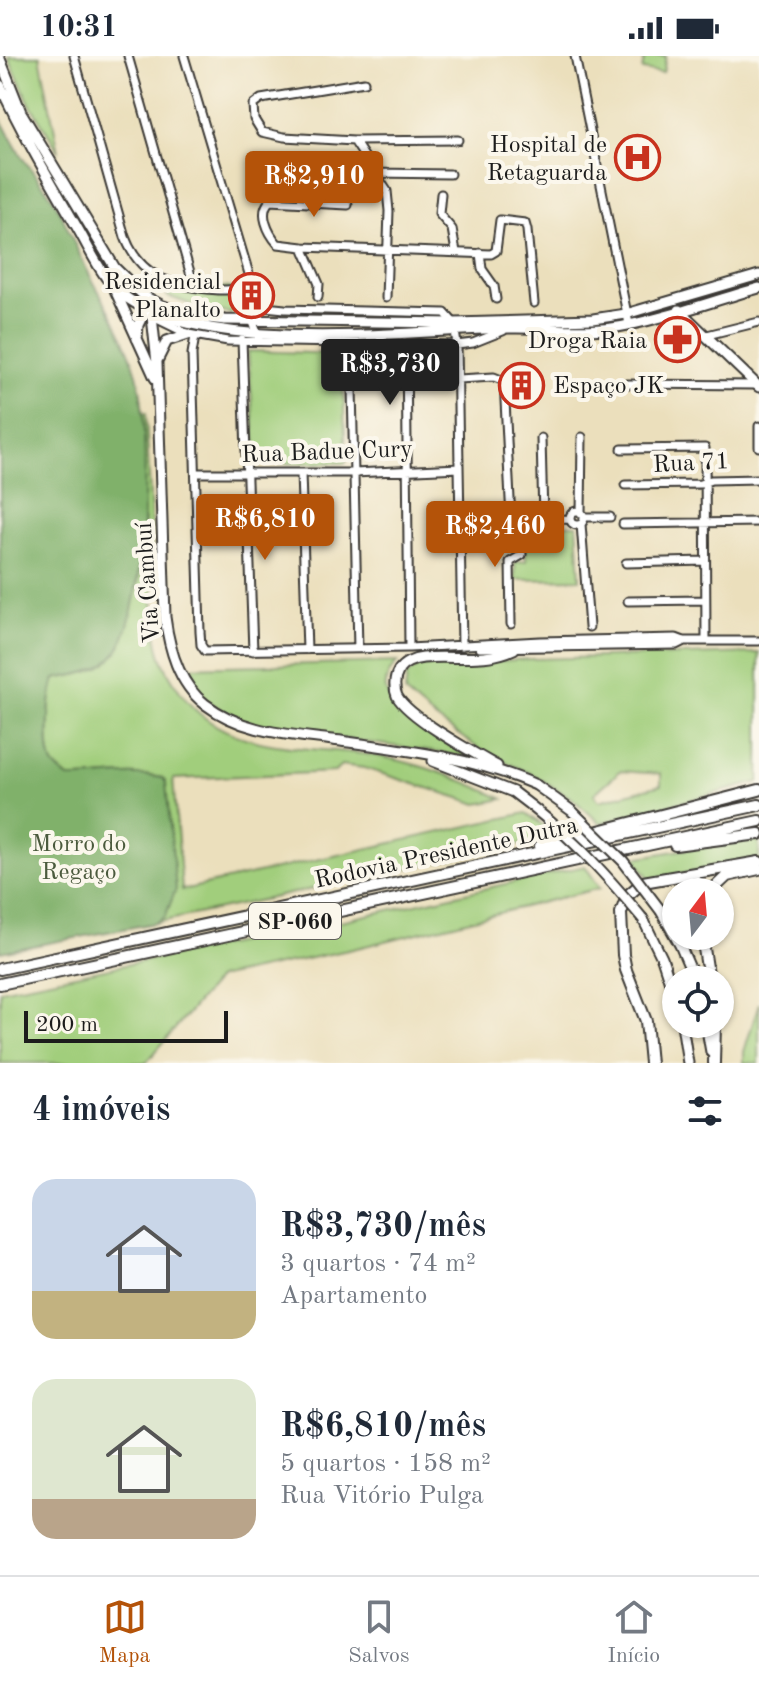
<!DOCTYPE html>
<html lang="pt">
<head>
<meta charset="utf-8">
<style>
  :root { --surface:#fff; --page:#f6f6f7; --text:#1f2937; --muted:#747a83; --line:#e0e1e3; --accent:#b45309 }
  body { margin:0; font-family:"Old Standard TT",serif; background:var(--page); color:var(--text); height:100vh; display:flex; flex-direction:column; font-size:30px; white-space:nowrap }
  * { box-sizing:border-box; margin:0 }
  p { font-size:26px; color:var(--muted) }
  .icon { flex:none; width:44px; height:44px; fill:none; stroke:currentColor; stroke-width:2; stroke-linecap:round; stroke-linejoin:round }
  .map { position:relative; height:1007px; overflow:hidden }
  .side { display:flex; flex-direction:column; background:var(--surface); flex:1 }
  .side>* { flex:none }
  .needle { width:52px; rotate:16deg }
  .tools { position:absolute; left:662px; top:822px; display:grid; gap:16px }
  .tools a { display:grid; place-items:center; width:72px; height:72px; border-radius:50%; background:var(--surface); box-shadow:0 2px 6px #0004; font-size:40px }
  .scale { position:absolute; left:24px; bottom:20px; width:204px; box-sizing:border-box; padding-left:8px; border:4px solid #1c1c1c; border-top:0; font-size:22px; line-height:28px; white-space:nowrap; color:#1c1c1c; -webkit-text-stroke:6px #fbf7ec; paint-order:stroke }
  .price { position:absolute; translate:-50% -68px; padding:0 18px; border-radius:8px; background:var(--accent); color:#fff; font-size:26px; line-height:52px; filter:drop-shadow(0 2px 4px #0008) }
  .price::after { content:''; position:absolute; left:50%; top:48px; width:24px; height:18px; margin-left:-12px; background:inherit; clip-path:polygon(0 0,100% 0,50% 100%) }
  .price.on { background:#222; color:#fff }
  ul { padding:0; list-style:none }
  li { display:flex; align-items:center; gap:24px; height:200px; padding:0 32px }
  li span { display:grid; place-items:center; flex:none; width:224px; height:160px; border-radius:24px; color:#555 }
  li>.icon { margin-inline-start:auto }
  span .icon { width:96px; height:96px; fill:#fffc; stroke-width:1 }
  li b { font-size:34px }
  h2 { display:flex; justify-content:space-between; align-items:center; height:96px; padding:0 32px; font-size:34px }
  .status { display:flex; justify-content:space-between; align-items:center; height:56px; padding:0 40px; background:var(--surface); direction:ltr }
  .status svg { height:22px; fill:currentColor }
  .tab-bar { display:flex; justify-content:space-around; align-items:center; height:112px; border-top:2px solid var(--line); background:var(--surface); font-size:22px; color:var(--muted) }
  .tab-bar a { display:grid; justify-items:center; gap:4px }
  .tab-bar .on { color:var(--accent) }
  .map>svg:first-child { display:block }
  .green { fill:#a1ce7b; stroke:#5e754c; stroke-width:2; fill-rule:evenodd }
  .forest { fill:#80b16b; stroke:#4e6644; stroke-width:2 }
  .lines { fill:none; stroke-linecap:round; stroke-linejoin:round }
  .minor-casing { stroke:#3b3934; stroke-width:11 }
  .major-casing { stroke:#3b3934; stroke-width:13 }
  .highway-casing { stroke:#3b3934; stroke-width:14 }
  .minor { stroke:#fff; stroke-width:7 }
  .major { stroke:#fff; stroke-width:9 }
  .highway { stroke:#fff; stroke-width:10 }
  .major-bridge-casing { stroke:#3b3934; stroke-width:13; stroke-linecap:butt }
  .major-bridge { stroke:#fff; stroke-width:9 }
  .labels { text-anchor:middle; stroke-width:8; stroke-linejoin:round; paint-order:stroke }
  .shield { fill:#fbf7ec; stroke:#5f5e5a; stroke-width:2 }
  .shield-label { font-size:22px; font-weight:bold; fill:#1c1c1c }
  .poi-label { font-size:24px; fill:#1c1c1c; stroke:#fbf7ec; text-anchor:end }
  .street-label { font-size:24px; fill:#1c1c1c; stroke:#fbf7ec }
  .park-label { font-size:24px; fill:#4b5a3d; stroke:#fbf7ec }
</style>
</head>
<body>
<div class="status"><b>10:31</b><svg viewBox="0 0 49 12"><path d="M0 12V9h3v3zM5 12V6h3v6zM10 12V3h3v9zM15 12V0h3v12zM26 1h20v11H26zM47 4h2v5h-2z"/></svg></div>
<div class="map">
<svg width="759" height="1007" viewBox="0 0 759 1007">
  <rect width="100%" height="100%" fill="#fbf7ec"/>
  <filter id="ink" filterUnits="userSpaceOnUse"><feTurbulence type="fractalNoise" baseFrequency=".0125" numOctaves="2"/><feDisplacementMap in="SourceGraphic" scale="16" xChannelSelector="R" yChannelSelector="G"/><feConvolveMatrix kernelMatrix="1 2 1 2 8 2 1 2 1" color-interpolation-filters="sRGB"/></filter>
  <filter id="wash" filterUnits="userSpaceOnUse"><feTurbulence type="fractalNoise" baseFrequency=".006" numOctaves="4" result="noise"/><feDisplacementMap in="SourceGraphic" scale="32" xChannelSelector="R" yChannelSelector="G"/><feGaussianBlur stdDeviation="1.8" result="paint"/><feColorMatrix in="noise" values="0 0 0 0 0 0 0 0 0 0 0 0 0 0 0 0 0 1.4 0 .05"/><feComposite in="paint" operator="in"/></filter>
  <g filter="url(#wash)">
    <rect width="100%" height="100%" fill="#ebdfbc"/>
    <path class="green" d="M 8,0 L 40,0 L 59,96 L 30,48 Z
      M 645,0 L 666,0 L 663,17 L 642,14 Z
      M 171,226 L 240,233 L 244,244 L 240,259 L 204,253 L 167,240 Z
      M 248,295 L 342,298 L 346,407 L 257,408 Z
      M 146,357 C 148,404 151,451 152,497 C 153,529 152,563 159,594 C 163,610 172,624 181,637 C 224,699 305,689 371,699 C 416,706 462,723 503,743 L 478,748 L 364,712 L 341,709 L 335,716 L 173,723 L 182,834 L 526,757 L 558,780 L 155,867 L 165,861 L 163,722 C 125,714 103,723 68,722 C 64,718 56,713 53,708 C 45,692 49,639 55,623 C 77,619 103,616 116,597 C 121,590 123,580 125,573 C 151,508 143,427 143,358 Z
      M 525,468 L 577,469 L 580,523 L 515,524 L 515,506 L 526,505 Z
      M 759,597 L 759,726 L 600,767 L 573,743 L 532,718 L 485,697 L 432,660 L 405,637 L 407,619 L 421,609 L 532,603 ZM 620,715 L 661,718 L 661,729 L 599,745 L 594,738 Z
      M 398,606 C 391,613 384,623 386,634 C 391,654 451,689 469,701 L 248,669 L 207,645 L 194,630 L 184,611 Z
      M 759,781 L 759,805 L 650,823 L 634,802 Z
      M 585,810 L 600,832 L 353,893 L 218,922 L 146,1007 L 0,1007 L 0,934 L 309,872 Z
      M 759,947 L 759,1007 L 744,1007 L 744,996 Z"/>
    <path class="forest" d="M 0,62 C 8,76 15,91 24,104 C 35,119 48,133 56,148 C 69,173 79,200 93,225 C 110,255 127,285 137,318 C 151,368 147,558 115,598 C 100,617 77,618 55,623 C 49,639 45,693 53,708 C 56,713 64,719 68,722 C 103,723 126,714 163,722 L 166,727 L 176,833 L 165,861 L 155,867 L 0,896 Z"/>
  </g>
  <g filter="url(#ink)">
    <g class="lines">
      <defs>
        <path id="minor" d="M 74,0 L 125,181 C 141,224 176,231 219,234 C 227,234 236,233 244,235 L 247,242 L 255,240
          M 128,0 L 194,230
          M 184,0 L 258,248 L 265,251 L 285,253 L 445,257 L 454,267 L 457,289 L 462,590
          M 575,0 L 629,268
          M 364,26 L 261,43 L 253,49 L 254,63 L 262,76 L 284,81 L 354,85 L 458,84
          M 354,85 L 387,135 L 389,155 L 386,242
          M 374,117 L 450,118
          M 441,138 L 439,158 L 452,173 L 456,196
          M 348,149 L 270,145 C 258,156 268,177 278,188 L 303,191 L 491,198 L 496,195 L 500,164 L 525,167 L 527,174 L 534,247
          M 303,191 L 319,228 L 318,241
          M 480,197 L 482,213 L 494,230 L 496,243
          M 247,242 L 246,257 L 252,264 L 259,281
          M 151,260 L 188,278 L 228,285 L 457,289 L 473,287 L 503,275
          M 707,279 L 759,266
          M 195,280 L 192,298 L 200,576 L 201,589 L 205,595 L 409,592 L 540,585 L 676,582 L 684,585 L 759,585
          M 242,284 L 253,595
          M 351,288 L 358,593
          M 406,289 L 409,592
          M 458,323 L 494,321 L 504,325 L 511,463
          M 626,328 L 757,329
          M 759,370 L 759,391
          M 541,382 L 543,462
          M 622,393 L 705,392 L 706,585
          M 196,417 L 354,417 L 459,412
          M 301,417 L 307,594
          M 625,429 L 700,428 L 711,424 L 759,423
          M570 462a7 7 0 1 1 14 0a7 7 0 1 1-14 0Z
          M 581,457 L 582,381
          M 584,461 L 610,461
          M 461,465 L 570,463
          M 581,468 L 589,571
          M 623,468 L 759,466
          M 626,507 L 705,505
          M 628,545 L 705,544
          M 511,568 L 510,506 L 522,499 L 521,463
          M 480,592 L 676,589 L 684,585"/>
        <path id="major" d="M 0,3 L 21,56 L 115,212 L 144,240 L 161,249 L 191,260 L 225,264 L 454,267 L 593,263 L 626,258 L 759,219
          M 0,29 C 23,79 51,126 78,173 C 89,192 99,215 113,230 C 184,304 412,274 510,272 C 545,271 577,277 612,272 C 662,264 711,245 759,232
          M 115,234 L 155,322
          M 151,251 L 157,307 L 165,561 C 169,592 178,627 205,648 C 243,677 287,678 333,684 C 400,693 473,701 536,729
          M 679,254 L 759,331
          M 137,283 L 138,269 L 146,253
          M 158,303 L 167,285 L 188,278
          M 433,705 L 513,736
          M 497,710 C 474,697 409,662 397,640 C 394,633 394,623 398,616 C 402,607 414,603 423,602 C 454,599 485,607 514,593
          M 661,855 L 680,889 L 695,924
          M 643,863 L 662,902 L 676,945
          M 682,968 L 688,1007
          M 706,968 L 711,996"/>
        <path id="highway" d="M 675,789 L 759,778
          M 540,790 L 759,734
          M 710,836 L 727,820 L 759,813
          M 702,880 L 709,924
          M 0,913 L 759,749
          M 0,928 L 759,765
          M 650,1007 L 646,965 L 626,914 L 623,899 L 621,857 L 627,840 L 643,826 L 759,806
          M 714,1007 L 715,968"/>
      </defs>
      <use href="#minor" class="minor-casing"/>
      <use href="#major" class="major-casing"/>
      <use href="#highway" class="highway-casing"/>
      <use href="#minor" class="minor"/>
      <use href="#major" class="major"/>
      <use href="#highway" class="highway"/>
      <defs>
        <path id="major-bridge" d="M 536,729 L 572,755 L 623,805 L 661,855
          M 513,736 C 567,776 600,811 643,863"/>
      </defs>
      <use href="#major-bridge" class="major-bridge-casing"/>
      <use href="#major-bridge" class="major-bridge"/>
    </g>
  </g>
  <defs>
    <symbol id="hospital-ring" viewBox="-11 -11 22 22"><circle r="9.5" fill="#fbf7ec" stroke="#c8321e" stroke-width="1.5"/><path d="M-5-5h3v3.5h4V-5h3V5h-3V1.5h-4V5h-3Z" fill="#c8321e"/></symbol>
    <symbol id="building-ring" viewBox="-11 -11 22 22"><circle r="9.5" fill="#fbf7ec" stroke="#c8321e" stroke-width="1.5"/><path d="M-4-6H4V6H1V3H-1V6H-4ZM-2.5-4.3h1.7v1.8h-1.7ZM.8-4.3h1.7v1.8H.8ZM-2.5-1h1.7V.8h-1.7ZM.8-1h1.7V.8H.8Z" fill="#c8321e"/></symbol>
    <symbol id="pharmacy-ring" viewBox="-11 -11 22 22"><circle r="9.5" fill="#fbf7ec" stroke="#c8321e" stroke-width="1.5"/><path d="M-2-6h4v4h4v4h-4v4h-4v-4h-4v-4h4Z" fill="#c8321e"/></symbol>
  </defs>
  <g fill-rule="evenodd">
    <use href="#hospital-ring" x="612" y="76" width="51" height="51"/>
    <use href="#building-ring" x="226" y="214" width="51" height="51"/>
    <use href="#pharmacy-ring" x="652" y="258" width="51" height="51"/>
    <use href="#building-ring" x="496" y="304" width="51" height="51"/>
  </g>
  <g class="labels">
    <rect class="shield" x="249" y="847" width="92" height="36" rx="6"/>
    <g class="shield-label">
      <text x="295" y="873">SP-060</text>
    </g>
    <g class="poi-label">
      <text x="607" y="96">Hospital de<tspan x="607" dy="28">Retaguarda</tspan></text>
      <text x="221" y="233">Residencial<tspan x="221" dy="28">Planalto</tspan></text>
      <text x="647" y="292">Droga Raia</text>
      <text x="553" y="337" text-anchor="start">Espaço JK</text>
    </g>
    <g class="street-label">
      <text transform="translate(327 395) rotate(-2)" y="8">Rua Badue Cury</text>
      <text transform="translate(691 406) rotate(-3)" y="8">Rua 71</text>
      <text transform="translate(147 527) rotate(-94)" y="8">Via Cambuí</text>
      <text transform="translate(446 796) rotate(-12)" y="8">Rodovia Presidente Dutra</text>
    </g>
    <g class="park-label">
      <text x="79" y="795">Morro do<tspan x="79" dy="28">Regaço</tspan></text>
    </g>
  </g>
</svg>
<div class="tools">
<a><svg class="needle" viewBox="-14 -14 28 28"><path d="M0-13l5 13h-10z" fill="#e53935"/><path d="M0 13l5-13h-10z" fill="#747a83"/></svg></a>
<a><svg class="icon" aria-label="locate" viewBox="0 0 24 24"><circle cx="12" cy="12" r="6"/><path d="M12 2v4M12 18v4M2 12h4M18 12h4"/></svg></a>
</div>
<div class="scale">200 m</div>
<b class="price" style="left:314px;top:163px">R$2,910</b>
<b class="price on" style="left:390px;top:351px">R$3,730</b>
<b class="price" style="left:265px;top:506px">R$6,810</b>
<b class="price" style="left:495px;top:513px">R$2,460</b>
</div>
<section class="side">
<h2>4 imóveis<svg class="icon" aria-label="filters" viewBox="0 0 24 24"><path d="M4 7h16M4 17h16"/><circle cx="9" cy="7" r="2"/><circle cx="15" cy="17" r="2"/></svg></h2>
<ul>
<li><span style="background:linear-gradient(#c9d6e8 70%,#c2b280 0)"><svg class="icon" aria-label="home" viewBox="0 0 24 24"><path d="M3 11l9-7 9 7M6 9v11h12V9"/></svg></span><div><b>R$3,730/mês</b><p>3 quartos · 74 m²</p><p>Apartamento</p></div></li>
<li><span style="background:linear-gradient(#dfe7d0 75%,#b9a48a 0)"><svg class="icon" aria-label="home" viewBox="0 0 24 24"><path d="M3 11l9-7 9 7M6 9v11h12V9"/></svg></span><div><b>R$6,810/mês</b><p>5 quartos · 158 m²</p><p>Rua Vitório Pulga</p></div></li>
</ul>
</section>
<nav class="tab-bar">
<a class="on"><svg class="icon" aria-label="map" viewBox="0 0 24 24"><path d="M3 6l6-2 6 2 6-2v14l-6 2-6-2-6 2zM9 4v14M15 6v14"/></svg>Mapa</a>
<a><svg class="icon" aria-label="saved" viewBox="0 0 24 24"><path d="M7 4h10v16l-5-4-5 4z"/></svg>Salvos</a>
<a><svg class="icon" aria-label="home" viewBox="0 0 24 24"><path d="M3 11l9-7 9 7M6 9v11h12V9"/></svg>Início</a>
</nav>
</body>
</html>
